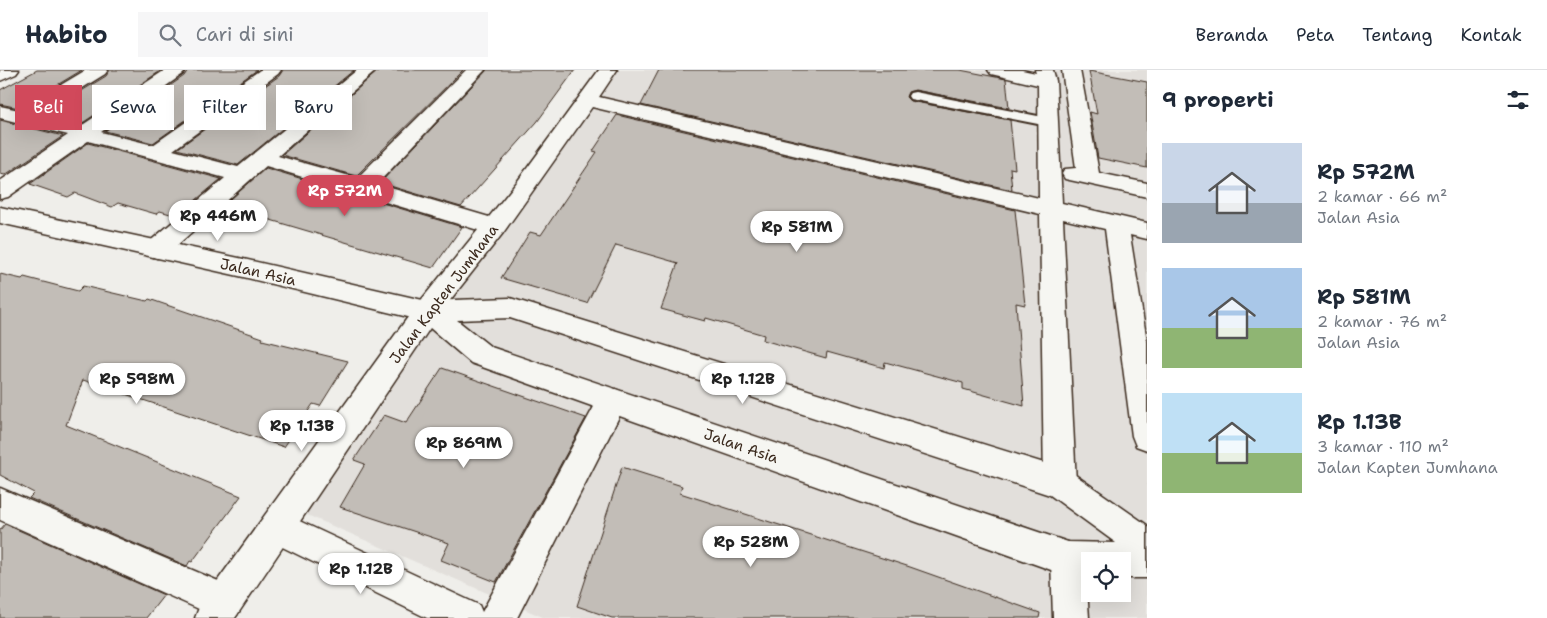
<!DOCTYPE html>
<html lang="id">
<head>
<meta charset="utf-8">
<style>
  :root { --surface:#fff; --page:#f6f6f7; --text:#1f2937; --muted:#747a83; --line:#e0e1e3; --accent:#d1495b }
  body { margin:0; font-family:"Shantell Sans",sans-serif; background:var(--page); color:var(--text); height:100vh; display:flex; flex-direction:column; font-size:19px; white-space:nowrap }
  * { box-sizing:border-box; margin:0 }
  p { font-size:16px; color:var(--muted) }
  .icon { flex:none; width:28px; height:28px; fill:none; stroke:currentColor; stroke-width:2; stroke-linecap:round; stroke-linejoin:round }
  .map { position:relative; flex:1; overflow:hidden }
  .side { display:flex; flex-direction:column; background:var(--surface); width:400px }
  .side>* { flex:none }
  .guide { position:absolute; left:15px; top:15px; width:475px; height:45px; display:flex; gap:10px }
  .fabs { position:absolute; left:1081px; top:482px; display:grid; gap:10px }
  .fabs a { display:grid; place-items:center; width:50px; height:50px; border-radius:0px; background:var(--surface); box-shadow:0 5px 20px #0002; font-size:25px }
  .price { position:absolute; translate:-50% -42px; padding:0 11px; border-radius:18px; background:#fff; color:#222; font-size:16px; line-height:32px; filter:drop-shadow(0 1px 2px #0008) }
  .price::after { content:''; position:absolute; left:50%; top:30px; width:15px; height:11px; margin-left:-8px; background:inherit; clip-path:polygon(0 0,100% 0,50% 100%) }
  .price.current { background:var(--accent); color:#fff }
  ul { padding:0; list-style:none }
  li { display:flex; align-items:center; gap:15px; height:125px; padding:0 15px }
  li span { display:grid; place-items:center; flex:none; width:140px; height:100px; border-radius:0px; color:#555 }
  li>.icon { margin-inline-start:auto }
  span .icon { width:60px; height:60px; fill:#fffc; stroke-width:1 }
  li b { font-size:21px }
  h2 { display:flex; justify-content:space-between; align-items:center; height:60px; padding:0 15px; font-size:21px }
  .chip { padding:0 18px; border-radius:0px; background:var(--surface); box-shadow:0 5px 20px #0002; font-size:18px; line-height:45px }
  .chip.current { background:var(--accent); color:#fff }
  header { display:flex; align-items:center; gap:30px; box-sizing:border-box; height:70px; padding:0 25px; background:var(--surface); border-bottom:1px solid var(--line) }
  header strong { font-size:24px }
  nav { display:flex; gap:28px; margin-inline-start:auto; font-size:18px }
  .search { width:350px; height:45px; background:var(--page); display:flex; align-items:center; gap:12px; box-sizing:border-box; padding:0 18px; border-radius:0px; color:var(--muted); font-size:19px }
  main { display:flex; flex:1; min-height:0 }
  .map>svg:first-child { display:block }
  .built { fill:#e2dfdb; fill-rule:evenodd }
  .building { fill:#c2bdb7; stroke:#3b2a1e }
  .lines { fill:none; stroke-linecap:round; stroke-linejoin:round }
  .lane-casing { stroke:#3b2a1e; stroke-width:4 }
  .street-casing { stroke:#3b2a1e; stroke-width:3 }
  .secondary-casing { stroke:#3b2a1e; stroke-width:3 }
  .lane { fill:#f6f6f2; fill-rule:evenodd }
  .street { fill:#f6f6f2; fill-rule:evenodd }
  .secondary { fill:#f6f6f2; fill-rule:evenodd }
  .labels { text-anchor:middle; stroke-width:4.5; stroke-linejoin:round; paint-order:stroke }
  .street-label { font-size:15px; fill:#3b2a1e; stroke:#f6f6f2 }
</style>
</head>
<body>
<header>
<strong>Habito</strong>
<div class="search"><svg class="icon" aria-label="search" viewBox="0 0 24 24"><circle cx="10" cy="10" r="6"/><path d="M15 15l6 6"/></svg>Cari di sini</div>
<nav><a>Beranda</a><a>Peta</a><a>Tentang</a><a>Kontak</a></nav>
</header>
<main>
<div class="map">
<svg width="1147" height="548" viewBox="0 0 1147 548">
  <rect width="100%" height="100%" fill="#efeeea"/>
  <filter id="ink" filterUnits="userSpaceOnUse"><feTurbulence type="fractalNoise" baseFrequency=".02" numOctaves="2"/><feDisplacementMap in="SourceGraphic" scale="10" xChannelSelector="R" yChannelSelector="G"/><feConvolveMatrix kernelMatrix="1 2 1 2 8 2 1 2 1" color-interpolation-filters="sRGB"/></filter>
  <g filter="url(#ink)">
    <path class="built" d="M 606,0 L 1147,0 L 1147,548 L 545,548 L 284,435 ZM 1090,491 L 1122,491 L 1122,524 L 1090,524 Z"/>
    <path class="building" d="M 37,0 L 82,0 L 19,38 L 0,34 L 0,20 Z
      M 110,0 L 162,0 L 81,54 L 44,44 L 106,6 Z
      M 188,0 L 257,0 L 153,73 L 105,61 L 184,6 Z
      M 283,0 L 354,0 L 238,95 L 177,79 L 279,6 Z
      M 379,0 L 463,0 L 356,106 L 282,85 Z
      M 487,0 L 575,0 L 537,52 L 461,137 L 380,113 Z
      M 659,0 L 960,0 L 1006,9 L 1009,38 L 915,20 L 908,22 L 906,27 L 910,31 L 1010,50 L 1015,99 L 1010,98 L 1012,120 L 641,35 Z
      M 1089,1 L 1147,12 L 1147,98 L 1098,88 L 1090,42 L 1097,44 Z
      M 617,45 L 1015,140 L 1025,235 L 1016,233 L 1024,336 L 963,319 L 963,313 L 885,292 L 884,298 L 827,282 L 826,288 L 763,270 L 764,265 L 706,248 L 705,251 L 661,239 L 678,193 L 616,175 L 587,233 L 501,208 L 530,162 L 541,165 L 597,82 L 593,81 Z
      M 0,50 L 63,66 L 5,105 L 0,104 Z
      M 88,73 L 221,109 L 177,146 L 160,141 L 156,144 L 118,133 L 112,137 L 75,123 L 68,127 L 30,114 Z
      M 266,98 L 462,157 L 433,198 L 223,136 Z
      M 0,204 L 22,209 L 24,207 L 78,221 L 83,216 L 147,231 L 149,229 L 263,268 L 262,270 L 348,291 L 320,336 L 313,334 L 284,377 L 83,310 L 66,355 L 241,426 L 192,492 L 190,491 L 187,496 L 29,428 L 34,423 L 0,405 Z
      M 442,298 L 586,348 L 496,512 L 441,490 L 449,473 L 340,437 L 365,394 L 354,390 L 384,345 L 406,353 Z
      M 622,397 L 682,416 L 680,423 L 910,497 L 1040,543 L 1039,548 L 612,548 L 577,536 Z
      M 5,454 L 164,525 L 146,548 L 0,548 L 0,460 Z"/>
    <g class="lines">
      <defs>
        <path id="lane" d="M 915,22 L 1048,48 L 1053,49 L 1055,52 L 1053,55 L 1048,56 L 910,29 L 908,26 L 910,23 Z"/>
        <path id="street" d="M 0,0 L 19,0 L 16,4 L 0,11 Z
          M 86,0 L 108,0 L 105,4 L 39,45 L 81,56 L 165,0 L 186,0 L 183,4 L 101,62 L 153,75 L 260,0 L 281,0 L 278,4 L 173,80 L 238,97 L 357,0 L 377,0 L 278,86 L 357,108 L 466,0 L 485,0 L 377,114 L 489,147 L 517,112 L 599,0 L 617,0 L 599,27 L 1039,128 L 1038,15 L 991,4 L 988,0 L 1022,0 L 1036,3 L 1035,0 L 1053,0 L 1056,11 L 1062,133 L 1147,153 L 1147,169 L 1130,165 L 1147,272 L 1147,380 L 1136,376 L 1132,366 L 1105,159 L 1063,149 L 1076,413 L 1071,424 L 1060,428 L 1049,424 L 1044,413 L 1040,144 L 592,37 L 503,163 L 436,248 L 427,251 L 418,248 L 414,241 L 418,234 L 478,160 L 266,96 L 166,185 L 157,188 L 148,185 L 145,179 L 148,173 L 225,108 L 88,71 L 8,127 L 0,129 L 0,111 L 68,65 L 0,48 L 0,36 L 19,40 Z
          M 1062,0 L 1080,0 L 1099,103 L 1147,113 L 1147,127 L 1065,109 L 1062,104 L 1065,99 L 1076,98 Z
          M 612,318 L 622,322 L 627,331 L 517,548 L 427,548 L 266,469 L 261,457 L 266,445 L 278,441 L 479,535 L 482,542 L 602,322 Z
          M 0,418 L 237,519 L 242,532 L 237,545 L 229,548 L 219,548 L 0,450 Z
          M 1068,472 L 1080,477 L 1085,489 L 1089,548 L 1053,548 L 1051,489 L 1056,477 Z"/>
        <path id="secondary" d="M 0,137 L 239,188 L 427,231 L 510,228 L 1060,398 L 1071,402 L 1147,455 L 1147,508 L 1122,508 L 1122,491 L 1090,491 L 1090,507 L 1068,506 L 471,293 L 430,258 L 235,548 L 195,548 L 200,535 L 408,247 L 239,206 L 0,153 ZM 510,248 L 1050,425 L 1116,473 L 1068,472 L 491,277 L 457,250 Z"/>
      </defs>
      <use href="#lane" class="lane-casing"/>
      <use href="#street" class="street-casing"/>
      <use href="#secondary" class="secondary-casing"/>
      <use href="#lane" class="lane"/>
      <use href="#street" class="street"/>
      <use href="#secondary" class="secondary"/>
    </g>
  </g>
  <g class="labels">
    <g class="street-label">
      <text transform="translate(258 202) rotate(13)" y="5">Jalan Asia</text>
      <text transform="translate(444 224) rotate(-53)" y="5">Jalan Kapten Jumhana</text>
      <text transform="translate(741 376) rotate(19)" y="5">Jalan Asia</text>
    </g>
  </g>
</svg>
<div class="fabs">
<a><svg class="icon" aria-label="locate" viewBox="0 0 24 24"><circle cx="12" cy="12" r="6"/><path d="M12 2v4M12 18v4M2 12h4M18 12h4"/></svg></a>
</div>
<b class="price current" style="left:345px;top:147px">Rp 572M</b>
<b class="price" style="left:218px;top:172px">Rp 446M</b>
<b class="price" style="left:797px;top:183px">Rp 581M</b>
<b class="price" style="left:137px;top:335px">Rp 598M</b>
<b class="price" style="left:743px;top:335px">Rp 1.12B</b>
<b class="price" style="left:302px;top:382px">Rp 1.13B</b>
<b class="price" style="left:464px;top:399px">Rp 869M</b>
<b class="price" style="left:751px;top:498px">Rp 528M</b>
<b class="price" style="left:361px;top:525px">Rp 1.12B</b>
<div class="guide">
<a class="chip current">Beli</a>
<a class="chip">Sewa</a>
<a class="chip">Filter</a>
<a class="chip">Baru</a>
</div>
</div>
<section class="side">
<h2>9 properti<svg class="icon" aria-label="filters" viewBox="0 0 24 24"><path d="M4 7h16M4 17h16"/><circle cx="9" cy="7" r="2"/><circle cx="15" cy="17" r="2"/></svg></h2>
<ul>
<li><span style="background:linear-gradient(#c9d6e8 60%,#9aa5b1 0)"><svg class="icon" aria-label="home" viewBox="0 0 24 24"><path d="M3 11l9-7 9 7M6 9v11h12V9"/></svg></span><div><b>Rp 572M</b><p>2 kamar · 66 m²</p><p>Jalan Asia</p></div></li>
<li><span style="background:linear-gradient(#a9c7e8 60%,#8fb573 0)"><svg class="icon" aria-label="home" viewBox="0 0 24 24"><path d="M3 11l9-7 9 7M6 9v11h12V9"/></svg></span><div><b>Rp 581M</b><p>2 kamar · 76 m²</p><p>Jalan Asia</p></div></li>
<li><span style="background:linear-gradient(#bfe0f5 60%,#8fb573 0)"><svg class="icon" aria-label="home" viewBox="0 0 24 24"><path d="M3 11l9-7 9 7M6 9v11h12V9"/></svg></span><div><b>Rp 1.13B</b><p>3 kamar · 110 m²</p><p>Jalan Kapten Jumhana</p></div></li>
</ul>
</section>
</main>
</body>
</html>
